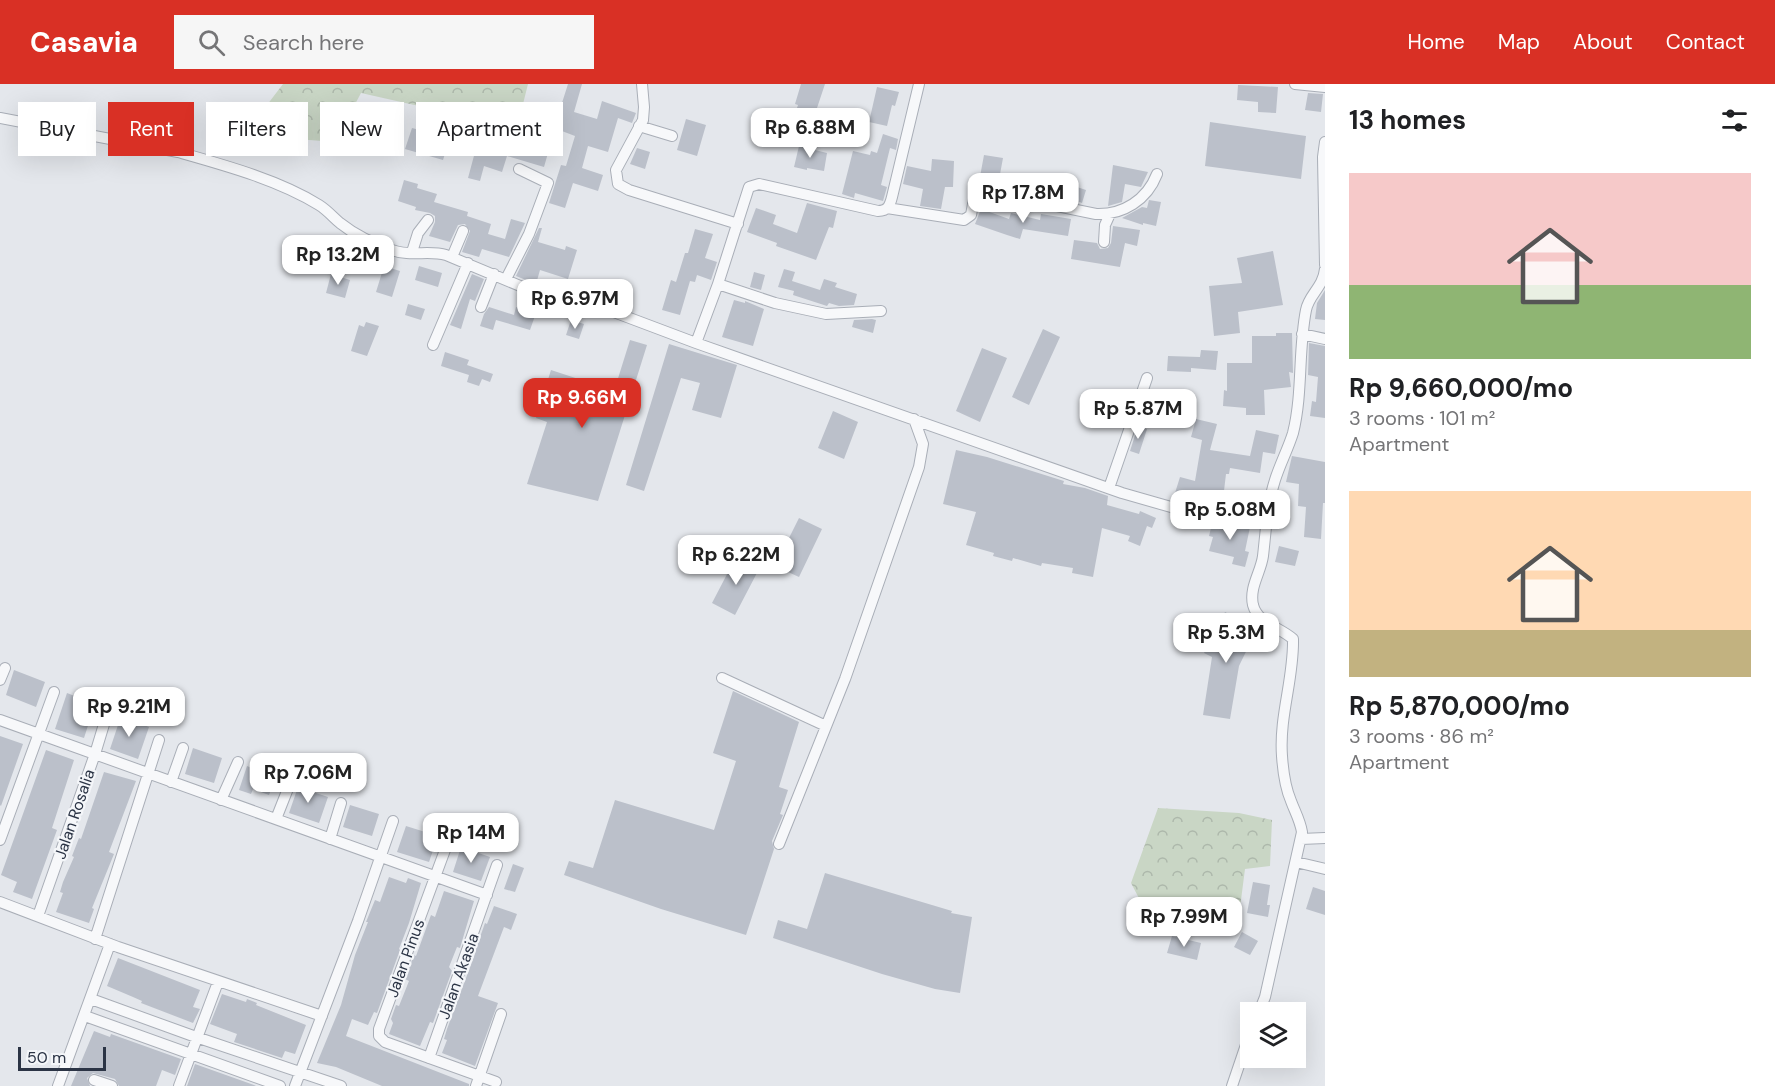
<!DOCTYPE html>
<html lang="en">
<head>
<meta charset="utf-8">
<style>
  :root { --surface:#fff; --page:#f6f6f6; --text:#202124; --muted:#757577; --accent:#d93025 }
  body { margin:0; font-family:"DM Sans",sans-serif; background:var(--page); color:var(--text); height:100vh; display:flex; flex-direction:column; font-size:22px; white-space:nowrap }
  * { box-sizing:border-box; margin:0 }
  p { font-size:20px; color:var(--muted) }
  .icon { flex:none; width:33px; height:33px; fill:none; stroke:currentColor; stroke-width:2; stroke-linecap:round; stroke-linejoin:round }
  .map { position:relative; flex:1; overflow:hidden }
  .details { display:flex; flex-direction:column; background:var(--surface); width:450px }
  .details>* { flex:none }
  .hud { position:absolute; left:18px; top:18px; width:570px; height:54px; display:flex; gap:12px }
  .tools { position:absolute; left:1240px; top:918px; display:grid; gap:12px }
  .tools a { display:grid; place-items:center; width:66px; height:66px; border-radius:0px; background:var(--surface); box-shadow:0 6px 24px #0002; font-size:30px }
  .scale { position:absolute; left:18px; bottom:15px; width:88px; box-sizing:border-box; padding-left:6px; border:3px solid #2b3445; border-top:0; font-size:16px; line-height:21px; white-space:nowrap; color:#2b3445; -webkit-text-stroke:4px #f4f6f9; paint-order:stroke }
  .price { position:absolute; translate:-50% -51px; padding:0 14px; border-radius:12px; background:#fff; color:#222; font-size:20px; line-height:39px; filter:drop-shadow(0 2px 3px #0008) }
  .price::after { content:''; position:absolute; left:50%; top:36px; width:18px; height:14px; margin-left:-9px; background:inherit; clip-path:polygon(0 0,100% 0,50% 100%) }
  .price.active { background:var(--accent); color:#fff }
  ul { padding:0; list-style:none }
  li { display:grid; align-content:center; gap:12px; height:318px; padding:0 24px }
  li span { display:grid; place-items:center; height:186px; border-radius:0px; color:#555 }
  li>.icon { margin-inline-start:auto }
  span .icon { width:108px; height:108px; fill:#fffc; stroke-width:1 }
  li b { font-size:26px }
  h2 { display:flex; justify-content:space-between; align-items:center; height:72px; padding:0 24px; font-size:26px }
  .pill { padding:0 21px; border-radius:0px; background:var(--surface); box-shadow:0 6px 24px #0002; font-size:21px; line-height:54px }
  .pill.active { background:var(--accent); color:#fff }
  header { display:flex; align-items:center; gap:36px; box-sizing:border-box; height:84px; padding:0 30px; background:var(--accent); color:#fff }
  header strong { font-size:28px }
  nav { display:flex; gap:33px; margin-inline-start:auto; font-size:21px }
  .search { width:420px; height:54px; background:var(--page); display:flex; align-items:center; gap:15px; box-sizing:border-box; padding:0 21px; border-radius:0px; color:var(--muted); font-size:22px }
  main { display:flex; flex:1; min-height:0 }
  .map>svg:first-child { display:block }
  .forest { fill:url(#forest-crowns) }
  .building { fill:#bbc0ca }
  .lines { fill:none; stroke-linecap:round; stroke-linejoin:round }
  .minor-casing { stroke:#a9aeb7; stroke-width:12 }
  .minor { stroke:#f7f8fa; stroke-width:10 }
  .labels { text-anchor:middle; stroke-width:4.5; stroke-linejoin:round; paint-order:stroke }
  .street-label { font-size:16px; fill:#2b3445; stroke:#f4f6f9 }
</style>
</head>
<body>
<header>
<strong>Casavia</strong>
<div class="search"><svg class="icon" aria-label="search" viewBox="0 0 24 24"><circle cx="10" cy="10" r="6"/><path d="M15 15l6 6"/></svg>Search here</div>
<nav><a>Home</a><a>Map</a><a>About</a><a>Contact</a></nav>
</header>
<main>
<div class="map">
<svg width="1325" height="1002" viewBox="0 0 1325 1002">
  <defs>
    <pattern id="forest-crowns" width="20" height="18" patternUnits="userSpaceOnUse" patternTransform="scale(1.5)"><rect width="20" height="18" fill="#c9d6c5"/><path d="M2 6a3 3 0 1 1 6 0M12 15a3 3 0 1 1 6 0" fill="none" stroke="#adb8ab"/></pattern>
  </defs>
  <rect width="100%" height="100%" fill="#e4e7ec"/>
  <path class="forest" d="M 283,0 L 528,0 L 517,44 L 361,9 L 335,58 L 244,51 Z
    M 1158,724 L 1239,729 L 1272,736 L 1270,782 L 1245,785 L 1237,847 L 1152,839 L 1131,799 Z"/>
  <path class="building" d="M 568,0 L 582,0 L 574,28 L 597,35 L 602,17 L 636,29 L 632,39 L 618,34 L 608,68 L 588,62 L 582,84 L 603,91 L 598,107 L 573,99 L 565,124 L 549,119 L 561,81 L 566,82 L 575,52 L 554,44 Z
    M 801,0 L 825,0 L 816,27 L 812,26 L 806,44 L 792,39 L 798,21 L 795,20 Z
    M 1238,1 L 1278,3 L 1276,29 L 1258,28 L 1258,18 L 1237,16 Z
    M 877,3 L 899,8 L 895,22 L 892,21 L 887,42 L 869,38 Z
    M 1308,9 L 1323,10 L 1321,28 L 1305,26 Z
    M 373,22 L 387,27 L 382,44 L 387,46 L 383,56 L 367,52 L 372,38 L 369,37 Z
    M 529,29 L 546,34 L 537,65 L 548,69 L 544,83 L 507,72 L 502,88 L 484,82 L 480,97 L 468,94 L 475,68 L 456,63 L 462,44 L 481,50 L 482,46 L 498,50 L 498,49 L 521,56 Z
    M 686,35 L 706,41 L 697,72 L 677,66 Z
    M 1210,38 L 1306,52 L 1301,95 L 1205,82 Z
    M 412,44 L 450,54 L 443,76 L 405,65 Z
    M 883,50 L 898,55 L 896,66 L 890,64 L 881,101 L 887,103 L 883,117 L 855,109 L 854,114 L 842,110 L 853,67 L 870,71 L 871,67 L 877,69 Z
    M 799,62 L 827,69 L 824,87 L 807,84 L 807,86 L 794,83 Z
    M 637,64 L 650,68 L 645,85 L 630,80 Z
    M 984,71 L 1003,74 L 998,101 L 979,98 Z
    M 932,75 L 954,77 L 953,103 L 945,103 L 941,125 L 920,122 L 923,105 L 903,100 L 907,82 L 931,87 Z
    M 1113,81 L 1148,88 L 1141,103 L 1125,100 L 1122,118 L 1108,122 Z
    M 1030,93 L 1049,98 L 1045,112 L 1025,108 Z
    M 404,96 L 418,100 L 417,104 L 437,110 L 434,118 L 468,128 L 467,132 L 491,140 L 488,150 L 505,155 L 511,135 L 525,139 L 509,173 L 482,165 L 479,173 L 462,168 L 470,147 L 465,140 L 458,141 L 450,158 L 429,152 L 435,138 L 435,132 L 430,129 L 415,126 L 416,123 L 398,117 Z
    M 1071,101 L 1086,106 L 1082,119 L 1067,113 Z
    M 1149,116 L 1161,118 L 1156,142 L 1143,139 L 1143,141 L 1122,134 L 1142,123 L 1147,124 Z
    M 807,119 L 837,127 L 833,144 L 829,143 L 816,176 L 776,162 L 777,159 L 747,148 L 756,124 L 776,131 L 773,140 L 797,149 Z
    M 981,125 L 1009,135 L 1011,129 L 1040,136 L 1041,130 L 1071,135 L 1068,152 L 1023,145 L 1020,155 L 1007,151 L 975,140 Z
    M 1113,142 L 1140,146 L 1137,162 L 1125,159 L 1120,183 L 1071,175 L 1074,156 L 1097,159 L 1100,165 L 1108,164 L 1111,159 Z
    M 539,144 L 542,144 L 538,158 L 565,166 L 566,162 L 577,166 L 568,195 L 540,186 L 536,200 L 516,192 Z
    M 695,145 L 713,150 L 705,174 L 717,178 L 711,196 L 697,191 L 695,198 L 690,197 L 680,231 L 662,226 L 671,196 L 676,198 L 685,169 L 688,169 Z
    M 351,163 L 382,175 L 378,189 L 364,185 L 365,181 L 347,175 Z
    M 1273,167 L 1283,221 L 1238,228 L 1240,249 L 1214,252 L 1209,202 L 1242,199 L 1237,174 Z
    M 384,182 L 400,187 L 392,213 L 376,208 Z
    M 419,182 L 442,189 L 438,203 L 415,196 Z
    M 784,185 L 795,188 L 792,197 L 820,206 L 824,195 L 837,199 L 835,203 L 857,210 L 854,221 L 839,222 L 829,219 L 827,222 L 793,211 L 794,207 L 778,203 Z
    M 754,188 L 765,191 L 761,206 L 750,203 Z
    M 331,190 L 350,196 L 345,214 L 326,209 Z
    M 472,190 L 484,195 L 475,217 L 470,215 L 461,245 L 450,241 Z
    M 1325,206 L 1325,236 L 1315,235 L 1317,219 Z
    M 734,216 L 745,219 L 745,217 L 764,225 L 753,262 L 722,253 Z
    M 408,220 L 425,225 L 421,236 L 405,231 Z
    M 489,223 L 514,231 L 516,223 L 536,229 L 530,246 L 496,236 L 493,246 L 480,242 L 484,230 Z
    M 872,235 L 876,236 L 873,249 L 852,243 L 854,236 Z
    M 571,236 L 584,240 L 579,255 L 566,251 Z
    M 366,238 L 379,242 L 367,272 L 351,267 L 359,241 L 364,243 Z
    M 1043,245 L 1060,253 L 1029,321 L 1012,313 Z
    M 1276,249 L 1292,249 L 1293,289 L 1289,288 L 1291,303 L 1264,306 L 1265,331 L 1246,331 L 1246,324 L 1223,322 L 1224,306 L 1227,307 L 1227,279 L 1252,279 L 1252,252 L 1276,252 Z
    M 630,256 L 647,261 L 598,417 L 527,400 L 547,338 L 536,334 L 551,286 L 612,306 L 613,304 L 615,304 Z
    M 1309,259 L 1325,262 L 1325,334 L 1310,332 L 1312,317 L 1316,318 L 1318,293 L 1308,291 Z
    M 669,260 L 737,281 L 721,334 L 692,326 L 700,299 L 681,294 L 644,407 L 626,401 Z
    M 982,264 L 1007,274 L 980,338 L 956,327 Z
    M 1201,266 L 1218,267 L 1216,286 L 1191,284 L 1191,288 L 1167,287 L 1168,272 L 1200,273 Z
    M 445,268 L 469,276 L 467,281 L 493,290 L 490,298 L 482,295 L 479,302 L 467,298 L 469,291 L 441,282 Z
    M 1098,307 L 1131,316 L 1125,336 L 1093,324 Z
    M 833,327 L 858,338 L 844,375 L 818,364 Z
    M 1196,335 L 1217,340 L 1210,366 L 1250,372 L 1256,346 L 1279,351 L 1275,370 L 1263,368 L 1260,389 L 1230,384 L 1229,390 L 1226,390 L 1223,415 L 1187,410 L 1186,412 L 1175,409 L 1180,393 L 1195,397 L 1202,356 L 1191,353 Z
    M 1138,342 L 1147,345 L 1139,370 L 1130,367 Z
    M 956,366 L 987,373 L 1064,397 L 1063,400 L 1085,404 L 1108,412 L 1107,421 L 1139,430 L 1140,427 L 1156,434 L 1152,444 L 1147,442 L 1140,462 L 1128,457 L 1130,452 L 1102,444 L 1093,493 L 1072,489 L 1073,484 L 1042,479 L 1041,482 L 1013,474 L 1012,477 L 993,472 L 994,469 L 966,461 L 976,428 L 943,420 Z
    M 1292,372 L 1325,378 L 1325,419 L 1323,419 L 1321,455 L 1304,453 L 1306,423 L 1298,422 L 1299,400 L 1286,398 Z
    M 799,434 L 822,445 L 799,493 L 775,482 Z
    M 1213,436 L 1250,443 L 1245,467 L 1249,468 L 1245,483 L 1232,480 L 1234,473 L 1209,467 L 1213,453 L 1209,452 Z
    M 1279,462 L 1299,467 L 1295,482 L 1275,478 Z
    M 736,473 L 759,485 L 735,531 L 712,519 Z
    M 1225,528 L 1257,545 L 1239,582 L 1230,635 L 1203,631 L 1212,573 L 1204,569 Z
    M 14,586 L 45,598 L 36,623 L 6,611 Z
    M 733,607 L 799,638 L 779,703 L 788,706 L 780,730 L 783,731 L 772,757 L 774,765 L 746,851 L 661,825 L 564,791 L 569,777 L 593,784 L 615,716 L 714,746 L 736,677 L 713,669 Z
    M 67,609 L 95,620 L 84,654 L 55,645 Z
    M 121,632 L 149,643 L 138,675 L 110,665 Z
    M 0,652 L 23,660 L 1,722 L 0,721 Z
    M 193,664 L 222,674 L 214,699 L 185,690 Z
    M 46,666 L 74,676 L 52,744 L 57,746 L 32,815 L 13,808 L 17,798 L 1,791 Z
    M 247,682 L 259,687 L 258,689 L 275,695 L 269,711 L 253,705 L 251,710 L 239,706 Z
    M 104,688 L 136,697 L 109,768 L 114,770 L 92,824 L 94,825 L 89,839 L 56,828 L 63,809 L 60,808 L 63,798 L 74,773 L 72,772 L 79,754 L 81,755 Z
    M 299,700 L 311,705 L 310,707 L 328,713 L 319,739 L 289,729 Z
    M 350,721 L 379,730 L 372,752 L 343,743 Z
    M 406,742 L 438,752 L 429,778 L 397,768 Z
    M 461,763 L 490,773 L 481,797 L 453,788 Z
    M 513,780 L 524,784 L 515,808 L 504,805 Z
    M 825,789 L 952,827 L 951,829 L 972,833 L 960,909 L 935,905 L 882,890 L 773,854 L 778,836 L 807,845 Z
    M 389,793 L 406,799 L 408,794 L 421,799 L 409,839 L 399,865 L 400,866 L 377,929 L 374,928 L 368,941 L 352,935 L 346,952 L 469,1000 L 469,1002 L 382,1002 L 336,983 L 317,979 L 341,921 L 355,871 L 368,838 L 366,838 L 375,816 L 380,818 Z
    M 1253,798 L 1270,801 L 1267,821 L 1270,821 L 1268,833 L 1247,829 Z
    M 1313,803 L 1325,807 L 1325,831 L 1306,825 Z
    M 444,807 L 474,817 L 460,864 L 457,863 L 449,883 L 452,887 L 433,939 L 430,938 L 420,962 L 389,950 L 393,939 L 391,935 L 396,921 L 399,922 L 409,897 L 405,895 L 414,871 L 416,872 L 431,831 L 435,833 Z
    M 494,822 L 517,830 L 511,846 L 504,843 L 478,912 L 498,919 L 475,982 L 442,969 L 447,956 L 444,955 L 447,945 L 475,870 L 474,870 L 485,839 L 487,840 Z
    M 1242,848 L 1258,857 L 1250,871 L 1234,863 Z
    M 1172,852 L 1201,859 L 1197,876 L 1167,869 Z
    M 118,874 L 200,906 L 193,923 L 200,925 L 193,939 L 141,919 L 142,917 L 133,913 L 107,902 Z
    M 222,910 L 246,918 L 247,915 L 257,919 L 256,921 L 306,941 L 295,970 L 285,967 L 282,974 L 234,958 L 237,950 L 210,940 Z
    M 94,947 L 110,953 L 111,950 L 181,975 L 175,991 L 162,986 L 156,1002 L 119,1002 L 115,995 L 93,989 L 87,994 L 90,1002 L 71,1002 Z
    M 195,980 L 254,1001 L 256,1002 L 187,1002 Z"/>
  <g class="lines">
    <defs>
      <path id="minor" d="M 642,0 L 644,23 L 643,36 L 616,86 L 618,100 L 629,106 L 738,140
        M 1295,0 L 1325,3
        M 0,34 L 178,68 C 224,81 279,96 319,121 C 327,126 333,133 340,139 C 355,151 374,160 392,166 C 410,173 429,166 446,171 L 549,214 L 579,217 L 603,224 L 696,259 L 1122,409 L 1178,425 L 1266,435
        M 639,42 L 672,52
        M 1325,58 L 1323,73 L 1325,181
        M 887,124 L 964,136 L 971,131 L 975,109 L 979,106 L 1096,130 C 1123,131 1147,116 1157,90
        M 1104,158 L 1105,141 L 1110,130
        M 412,168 L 418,149 L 428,136
        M 452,173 L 463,147
        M 506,195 L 529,150 L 548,99 L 519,85
        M 718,200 L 775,219 L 826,230 L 881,227
        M 481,223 L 494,190
        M 1302,250 L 1325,255
        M 696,259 L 718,200 L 749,103 L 759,100 L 878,127 C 888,127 890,121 892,113 L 919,0
        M 433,261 L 468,179
        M 1109,404 L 1147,294
        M 722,594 L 826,642
        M 0,596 L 5,584
        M 0,636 L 487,811
        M 171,698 L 183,664
        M 221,716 L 238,678
        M 276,735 L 289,702
        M 330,755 L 341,719
        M 1301,755 L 1325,754
        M 0,756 L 54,608
        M 779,760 L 845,595 L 919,383 L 923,360 L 914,335
        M 445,766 L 379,945 L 379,952 L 385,958 L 496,998
        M 1296,778 L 1325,785
        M 0,818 L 118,863 L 322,932
        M 38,832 L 95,670 L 108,627
        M 95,855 L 159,656
        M 91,915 L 196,953 L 341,1002
        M 1259,928 L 1265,913 L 1302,748 C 1300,736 1295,728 1291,717 C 1285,703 1283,687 1282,672 C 1279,632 1294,594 1293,555 C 1280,543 1258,540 1253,521 C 1249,503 1261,488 1263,472 C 1266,446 1267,421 1275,396 C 1280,380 1288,365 1293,349 C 1303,309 1298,266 1306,226 C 1309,210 1323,204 1325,185
        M 85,932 L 280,1002
        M 429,974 L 497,781
        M 94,996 L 112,1002
        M 58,1002 L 110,860
        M 179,1002 L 218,898
        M 295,1002 L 358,837 L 393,737
        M 476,1002 L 501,930
        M 1232,1002 L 1251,946"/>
    </defs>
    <use href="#minor" class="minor-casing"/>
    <use href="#minor" class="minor"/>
  </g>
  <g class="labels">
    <g class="street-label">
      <text transform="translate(74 730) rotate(-71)" y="6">Jalan Rosalia</text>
      <text transform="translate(405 874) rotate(-70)" y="6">Jalan Pinus</text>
      <text transform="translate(458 892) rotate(-70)" y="6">Jalan Akasia</text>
    </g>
  </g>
</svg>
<div class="tools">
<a><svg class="icon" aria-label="layers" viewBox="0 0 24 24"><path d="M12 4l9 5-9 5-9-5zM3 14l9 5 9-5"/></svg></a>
</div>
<div class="scale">50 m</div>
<b class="price" style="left:810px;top:75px">Rp 6.88M</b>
<b class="price" style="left:1023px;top:140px">Rp 17.8M</b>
<b class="price" style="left:338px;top:202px">Rp 13.2M</b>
<b class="price" style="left:575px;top:246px">Rp 6.97M</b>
<b class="price active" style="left:582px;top:345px">Rp 9.66M</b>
<b class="price" style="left:1138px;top:356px">Rp 5.87M</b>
<b class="price" style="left:1230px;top:457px">Rp 5.08M</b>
<b class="price" style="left:736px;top:502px">Rp 6.22M</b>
<b class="price" style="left:1226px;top:580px">Rp 5.3M</b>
<b class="price" style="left:129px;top:654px">Rp 9.21M</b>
<b class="price" style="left:308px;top:720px">Rp 7.06M</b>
<b class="price" style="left:471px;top:780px">Rp 14M</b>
<b class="price" style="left:1184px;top:864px">Rp 7.99M</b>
<div class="hud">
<a class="pill">Buy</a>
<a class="pill active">Rent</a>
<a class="pill">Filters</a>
<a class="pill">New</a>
<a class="pill">Apartment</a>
</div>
</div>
<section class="details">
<h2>13 homes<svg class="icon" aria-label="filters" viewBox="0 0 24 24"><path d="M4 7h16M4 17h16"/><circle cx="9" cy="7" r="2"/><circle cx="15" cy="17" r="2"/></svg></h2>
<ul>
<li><span style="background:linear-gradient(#f6c9c9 60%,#8fb573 0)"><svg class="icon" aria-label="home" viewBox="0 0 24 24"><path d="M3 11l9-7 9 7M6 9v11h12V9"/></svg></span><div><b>Rp 9,660,000/mo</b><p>3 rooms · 101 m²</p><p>Apartment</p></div></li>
<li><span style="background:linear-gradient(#ffd9b3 75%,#c2b280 0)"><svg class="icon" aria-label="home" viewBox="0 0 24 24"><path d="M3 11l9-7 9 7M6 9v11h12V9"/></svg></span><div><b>Rp 5,870,000/mo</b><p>3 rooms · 86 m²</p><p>Apartment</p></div></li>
</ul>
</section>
</main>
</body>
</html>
